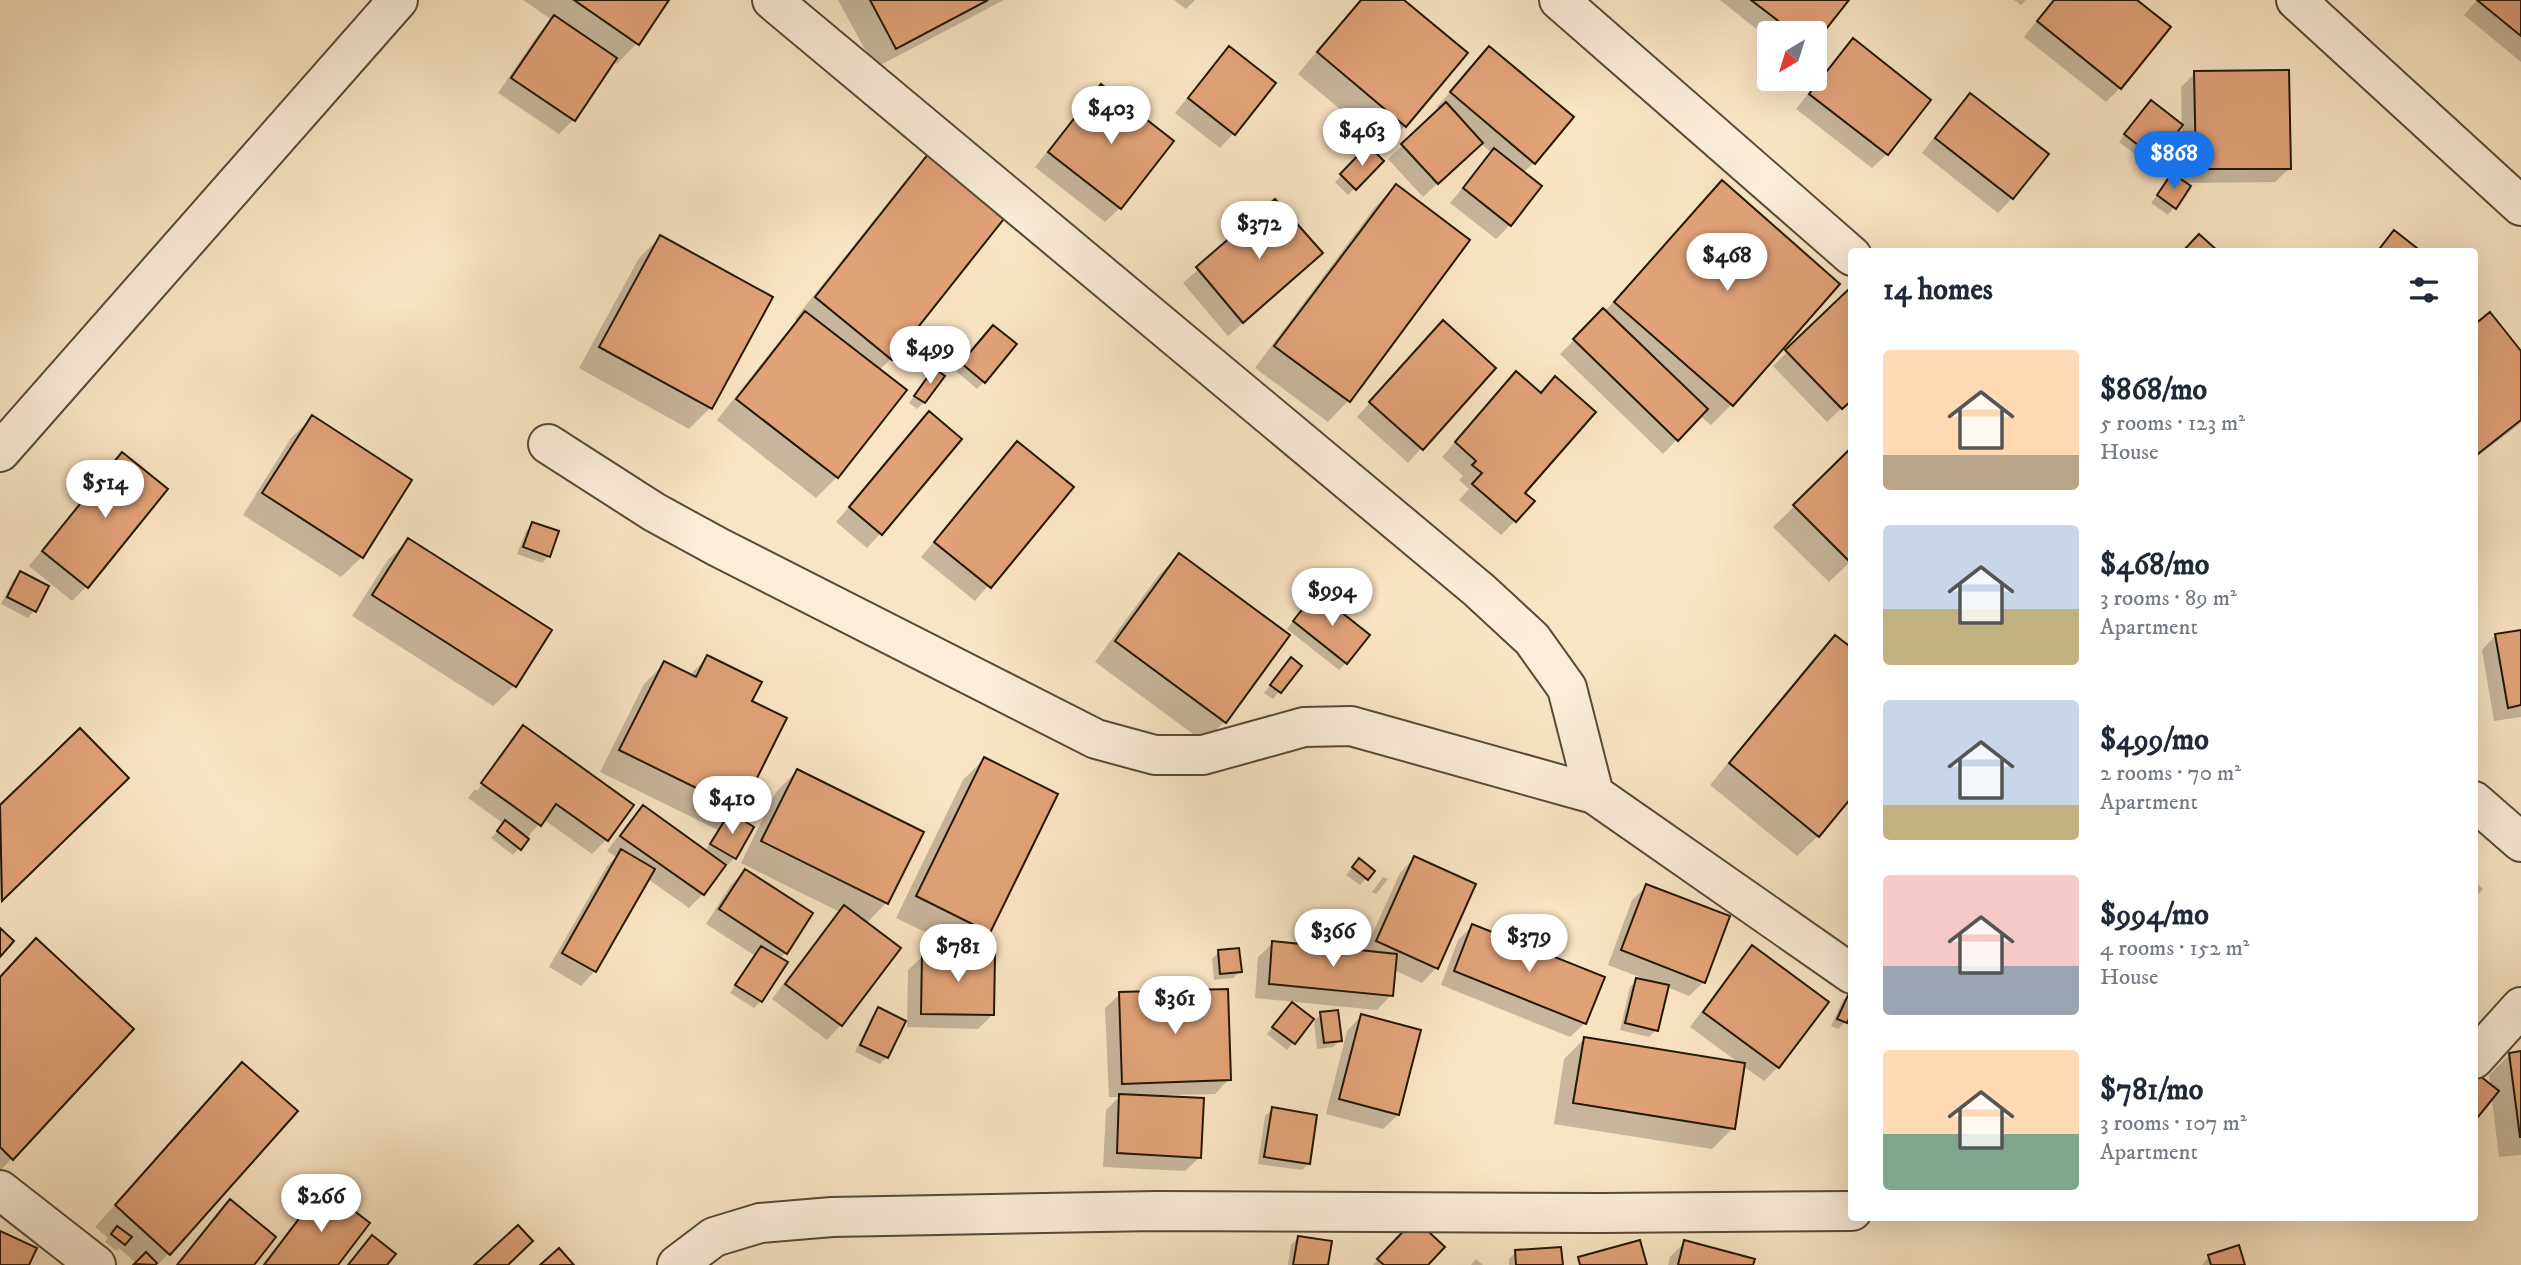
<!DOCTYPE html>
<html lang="en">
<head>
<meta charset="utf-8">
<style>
  :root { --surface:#fff; --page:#f2f2f3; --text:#1f2937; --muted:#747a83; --accent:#1a73e8 }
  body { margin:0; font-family:"IM FELL DW Pica",serif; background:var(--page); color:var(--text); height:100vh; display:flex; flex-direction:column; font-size:26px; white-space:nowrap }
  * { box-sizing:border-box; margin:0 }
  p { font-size:23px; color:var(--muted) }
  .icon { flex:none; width:38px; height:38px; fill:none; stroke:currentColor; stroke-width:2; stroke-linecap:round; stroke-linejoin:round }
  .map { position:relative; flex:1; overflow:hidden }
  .panel { position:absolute; left:1848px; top:248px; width:630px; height:973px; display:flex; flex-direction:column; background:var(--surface); border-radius:7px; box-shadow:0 7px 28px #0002 }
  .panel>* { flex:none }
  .needle { width:46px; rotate:218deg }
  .tools { position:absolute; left:1757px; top:21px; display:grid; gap:14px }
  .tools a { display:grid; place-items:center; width:70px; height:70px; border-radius:7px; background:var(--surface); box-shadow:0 7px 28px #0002; font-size:35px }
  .price { position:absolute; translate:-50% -60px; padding:0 16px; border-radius:24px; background:#fff; color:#222; font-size:23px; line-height:46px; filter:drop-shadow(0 2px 4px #0008) }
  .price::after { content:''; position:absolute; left:50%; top:42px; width:21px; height:16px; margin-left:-10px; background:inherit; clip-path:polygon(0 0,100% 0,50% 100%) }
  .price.selected { background:var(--accent); color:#fff }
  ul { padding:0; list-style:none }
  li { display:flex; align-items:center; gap:21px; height:175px; padding:0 35px }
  li span { display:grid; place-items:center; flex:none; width:196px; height:140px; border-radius:7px; color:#555 }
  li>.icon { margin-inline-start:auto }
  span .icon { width:84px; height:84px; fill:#fffc; stroke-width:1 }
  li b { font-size:30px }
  h2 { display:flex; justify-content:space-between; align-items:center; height:84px; padding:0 35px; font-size:30px }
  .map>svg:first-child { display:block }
  .shadow { fill:#0003 }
  .building { fill:#e2a278; stroke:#231708; stroke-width:2 }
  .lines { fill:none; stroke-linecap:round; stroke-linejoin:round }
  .street-casing { stroke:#584a37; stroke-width:42 }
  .street { stroke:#fbedd8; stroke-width:38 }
</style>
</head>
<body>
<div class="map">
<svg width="2521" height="1265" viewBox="0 0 2521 1265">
  <rect width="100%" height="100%" fill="#f9e4c3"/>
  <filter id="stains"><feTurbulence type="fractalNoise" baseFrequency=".00286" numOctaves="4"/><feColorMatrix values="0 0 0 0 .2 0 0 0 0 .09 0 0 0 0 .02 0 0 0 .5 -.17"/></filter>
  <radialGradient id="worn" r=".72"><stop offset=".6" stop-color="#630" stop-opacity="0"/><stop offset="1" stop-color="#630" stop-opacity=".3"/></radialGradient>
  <path class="shadow" d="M 523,0 L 667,0 L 637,43 L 617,64 L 613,61 L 573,120 L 559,134 L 498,93 L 540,32 L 552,20 Z
    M 838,0 L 1004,0 L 875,68 Z
    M 1174,0 L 1195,0 L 1186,9 Z
    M 1360,0 L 1401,0 L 1405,126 L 1384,146 L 1298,74 Z
    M 1720,0 L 1846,0 L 1815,40 L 1815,33 L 1769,33 L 1769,39 Z
    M 2014,0 L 2026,0 L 2021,5 Z
    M 2053,0 L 2135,0 L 2120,88 L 2106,102 L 2024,37 Z
    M 2477,0 L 2521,0 L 2521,62 L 2464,15 Z
    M 1853,40 L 1929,100 L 1887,154 L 1872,168 L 1796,109 L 1839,55 Z
    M 1229,48 L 1234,133 L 1220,148 L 1175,113 L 1215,63 Z
    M 1489,48 L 1534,163 L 1523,173 L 1510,225 L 1496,239 L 1450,203 L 1492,153 L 1480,143 L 1423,197 L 1388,159 L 1440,110 L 1437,107 Z
    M 2195,73 L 2290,168 L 2275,182 L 2184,183 L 2189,187 L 2168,215 L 2151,203 L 2166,183 L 2183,182 L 2181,87 Z
    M 1101,87 L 1120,208 L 1105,222 L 1035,167 L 1087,101 Z
    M 1970,95 L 2046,154 L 2012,198 L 1998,213 L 1922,153 L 1956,109 Z
    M 2144,109 L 2155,157 L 2148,164 L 2119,142 Z
    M 1368,148 L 1381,161 L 1348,195 L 1335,182 Z
    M 930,155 L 891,359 L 879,370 L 905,390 L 837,477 L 816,498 L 717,420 L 785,334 L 798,321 L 795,319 L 909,176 Z
    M 1722,182 L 1731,405 L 1711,425 L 1700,416 L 1663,454 L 1560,354 L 1603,311 L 1604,312 Z
    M 1396,186 L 1468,240 L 1348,401 L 1328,422 L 1255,368 L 1375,207 Z
    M 1275,201 L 1306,268 L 1228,336 L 1183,283 Z
    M 660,237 L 771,298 L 710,408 L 689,429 L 579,368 L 639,258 Z
    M 1851,290 L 1852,398 L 1827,422 L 1773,366 Z
    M 2474,327 L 2521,354 L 2521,423 L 2474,459 Z
    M 986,334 L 984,382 L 977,389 L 956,371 Z
    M 1429,337 L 1494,369 L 1408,463 L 1357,417 Z
    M 928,377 L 924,402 L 917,409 L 909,403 Z
    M 1502,388 L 1523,493 L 1515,521 L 1501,535 L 1459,500 L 1469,489 L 1459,480 L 1463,476 L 1442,457 Z
    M 929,414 L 881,533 L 867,548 L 836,522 Z
    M 312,418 L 362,557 L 341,577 L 243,515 L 291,438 Z
    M 1017,443 L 1071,488 L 975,601 L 921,557 Z
    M 1852,450 L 1852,560 L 1829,582 L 1773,527 Z
    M 122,455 L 87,586 L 72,601 L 29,566 L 108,469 Z
    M 533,524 L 549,556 L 542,563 L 517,554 L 526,531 Z
    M 408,540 L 514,686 L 493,706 L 352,616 L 387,561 Z
    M 1179,555 L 1225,721 L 1204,742 L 1095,662 L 1158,576 Z
    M 20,574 L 34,611 L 28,618 L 1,604 L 13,580 Z
    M 1309,601 L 1346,663 L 1339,670 L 1287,629 Z
    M 2521,631 L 2521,717 L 2494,721 L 2482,650 L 2496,635 Z
    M 1835,637 L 1818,836 L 1797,856 L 1710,785 L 1814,658 Z
    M 708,657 L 750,702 L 739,809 L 733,816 L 734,858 L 728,865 L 725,863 L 703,894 L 689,908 L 648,879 L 595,971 L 581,986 L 549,967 L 607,866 L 616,857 L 607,851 L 629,822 L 643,807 L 705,851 L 718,830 L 600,772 L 644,684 L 665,663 L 689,676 Z
    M 1285,666 L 1300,666 L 1273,699 L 1264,693 Z
    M 523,727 L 631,805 L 606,840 L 592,854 L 543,819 L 513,855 L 491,838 L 504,824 L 468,798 L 475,789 L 477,791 L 514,740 L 510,740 Z
    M 80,730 L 106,799 L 0,901 L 0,807 Z
    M 984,759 L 989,932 L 968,953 L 896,918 L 963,780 Z
    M 797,771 L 922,833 L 886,903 L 866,924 L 899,948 L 841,1025 L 827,1040 L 772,999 L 830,922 L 840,912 L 741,863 L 776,792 Z
    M 1414,858 L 1474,885 L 1436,968 L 1422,983 L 1394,970 L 1391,995 L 1377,1010 L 1255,998 L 1258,957 L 1273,943 L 1364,952 L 1400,873 Z
    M 1359,860 L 1366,879 L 1360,885 L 1346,875 Z
    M 745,871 L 786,953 L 779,959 L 761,1001 L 754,1008 L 730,993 L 754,955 L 706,924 L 731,885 Z
    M 1383,877 L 1388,879 L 1376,894 L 1372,892 Z
    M 2474,881 L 2483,889 L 2474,898 Z
    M 1647,886 L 1704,982 L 1689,996 L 1667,987 L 1656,1030 L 1649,1037 L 1620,1030 L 1630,987 L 1637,980 L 1649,983 L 1650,981 L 1608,965 L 1632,900 Z
    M 1472,926 L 1585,1023 L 1570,1037 L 1441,985 L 1458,940 Z
    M 1752,947 L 1826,1002 L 1778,1067 L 1764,1081 L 1743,1066 L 1733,1128 L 1712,1149 L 1554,1124 L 1564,1059 L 1585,1038 L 1739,1063 L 1690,1027 L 1738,962 Z
    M 1219,952 L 1240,971 L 1233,978 L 1214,980 L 1212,959 Z
    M 923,956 L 992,1015 L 978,1029 L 907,1027 L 908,970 Z
    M 0,978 L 12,1158 L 0,1171 Z
    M 1120,994 L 1229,1079 L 1215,1094 L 1167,1095 L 1200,1157 L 1185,1171 L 1103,1167 L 1106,1110 L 1119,1097 L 1109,1097 L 1105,1008 Z
    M 1850,994 L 1845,1022 L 1838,1029 L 1831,1026 L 1843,1000 Z
    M 878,1009 L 887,1057 L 880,1064 L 855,1052 L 872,1016 Z
    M 1285,1011 L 1312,1020 L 1287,1050 L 1267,1034 Z
    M 1321,1014 L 1340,1040 L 1333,1047 L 1317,1049 L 1314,1021 Z
    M 1361,1016 L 1398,1115 L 1383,1129 L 1326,1114 L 1347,1031 Z
    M 2521,1053 L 2521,1155 L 2499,1157 L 2489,1075 L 2510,1054 Z
    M 242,1064 L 169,1253 L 158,1265 L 135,1265 L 137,1264 L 119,1248 L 117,1251 L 105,1242 L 108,1238 L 95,1227 Z
    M 1272,1109 L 1308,1164 L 1302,1170 L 1258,1164 L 1265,1116 Z
    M 323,1189 L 336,1265 L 262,1265 L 309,1204 Z
    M 1408,1228 L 1426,1265 L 1373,1265 Z
    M 1298,1238 L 1326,1265 L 1288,1265 L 1291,1245 Z
    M 1685,1242 L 1752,1265 L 1668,1265 L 1670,1257 Z
    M 1516,1252 L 1561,1265 L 1509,1265 L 1509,1259 Z
    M 2209,1256 L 2243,1265 L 2202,1265 Z
    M 1476,1259 L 1483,1265 L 1471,1265 Z"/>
  <path class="building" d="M 574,0 L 669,0 L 639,45 Z
    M 870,0 L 988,0 L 896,49 Z
    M 1361,0 L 1404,0 L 1468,53 L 1406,127 L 1317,52 Z
    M 1751,0 L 1849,0 L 1815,43 L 1815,33 L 1794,33 Z
    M 2054,0 L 2137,0 L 2171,27 L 2121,89 L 2037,21 Z
    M 2477,0 L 2521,0 L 2521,36 Z
    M 554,15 L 617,58 L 575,121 L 511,78 Z
    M 1853,38 L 1931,100 L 1888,155 L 1809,94 Z
    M 1229,46 L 1276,83 L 1235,135 L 1188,98 Z
    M 1489,46 L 1574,117 L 1535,164 L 1450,92 Z
    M 2289,70 L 2291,169 L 2196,169 L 2194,71 Z
    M 1101,84 L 1174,141 L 1121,209 L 1048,152 Z
    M 1970,93 L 2049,154 L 2013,199 L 1935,138 Z
    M 2151,100 L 2183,125 L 2156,159 L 2124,134 Z
    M 1446,102 L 1483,143 L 1438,184 L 1401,144 Z
    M 1368,145 L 1384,161 L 1356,190 L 1340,174 Z
    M 1494,148 L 1542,186 L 1511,226 L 1463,188 Z
    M 929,153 L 1007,215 L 892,360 L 815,297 Z
    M 2172,173 L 2191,186 L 2176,209 L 2157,195 Z
    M 1722,180 L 1840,284 L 1733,406 L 1614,302 Z
    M 1396,184 L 1470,240 L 1350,402 L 1274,346 Z
    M 1275,199 L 1323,253 L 1243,323 L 1196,267 Z
    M 2394,230 L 2422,252 L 2377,252 Z
    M 2199,234 L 2219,252 L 2182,252 Z
    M 660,235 L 773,297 L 712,409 L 599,347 Z
    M 1851,287 L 1852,400 L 1842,409 L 1785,350 Z
    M 1603,308 L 1708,409 L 1678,441 L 1573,339 Z
    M 805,311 L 907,390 L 838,478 L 736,399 Z
    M 2490,312 L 2521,351 L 2521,420 L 2474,457 L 2474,325 Z
    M 1443,320 L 1496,368 L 1423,450 L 1369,402 Z
    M 993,325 L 1017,344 L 985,383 L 961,363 Z
    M 934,368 L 945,376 L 925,403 L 914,396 Z
    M 1516,371 L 1541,393 L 1555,376 L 1596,412 L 1525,493 L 1535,501 L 1516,522 L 1472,484 L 1482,473 L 1472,465 L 1476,461 L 1455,442 Z
    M 929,411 L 962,439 L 882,535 L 849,507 Z
    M 312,415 L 412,480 L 363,558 L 262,493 Z
    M 1017,441 L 1074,487 L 991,588 L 934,542 Z
    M 1852,447 L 1852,562 L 1851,563 L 1793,505 Z
    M 122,452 L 168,489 L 88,588 L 42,551 Z
    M 532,522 L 559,531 L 550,557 L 523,547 Z
    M 408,538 L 552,630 L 516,687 L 372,595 Z
    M 1179,553 L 1290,635 L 1226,723 L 1115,641 Z
    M 20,571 L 49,586 L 36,612 L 7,597 Z
    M 1316,592 L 1370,635 L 1347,664 L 1293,621 Z
    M 2521,630 L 2521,705 L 2508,708 L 2495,634 Z
    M 1835,635 L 1852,648 L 1852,797 L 1819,837 L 1729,763 Z
    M 707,655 L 762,682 L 752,701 L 787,718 L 741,810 L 619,750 L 664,661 L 696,677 Z
    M 1291,657 L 1302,666 L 1281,693 L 1270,685 Z
    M 523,725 L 634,805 L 608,841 L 556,804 L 541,826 L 481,783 Z
    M 80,728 L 129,778 L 2,901 L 0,805 Z
    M 984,757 L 1058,794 L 990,933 L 916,896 Z
    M 797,769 L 924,832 L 888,904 L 761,841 Z
    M 643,805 L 726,865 L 704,895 L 620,836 Z
    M 730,812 L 754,827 L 736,859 L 710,844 Z
    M 505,820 L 529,839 L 521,850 L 497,831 Z
    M 621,849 L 655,869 L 596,972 L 562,953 Z
    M 1414,856 L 1476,884 L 1438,969 L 1376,941 Z
    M 1359,858 L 1375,871 L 1368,880 L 1352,867 Z
    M 745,869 L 813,913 L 787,954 L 719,909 Z
    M 1646,884 L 1730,916 L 1705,983 L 1621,950 Z
    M 844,905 L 901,948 L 842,1026 L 785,984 Z
    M 1472,924 L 1605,977 L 1586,1024 L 1454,971 Z
    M 0,928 L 14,941 L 0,957 Z
    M 36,938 L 134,1029 L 13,1160 L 0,1147 L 0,977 Z
    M 1272,941 L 1397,954 L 1393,996 L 1269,984 Z
    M 1752,945 L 1829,1002 L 1779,1068 L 1703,1012 Z
    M 761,946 L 788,962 L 762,1002 L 735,985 Z
    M 1239,948 L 1242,972 L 1220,974 L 1218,950 Z
    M 922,954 L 995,955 L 994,1015 L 921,1014 Z
    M 1636,978 L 1669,985 L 1658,1031 L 1625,1023 Z
    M 1228,989 L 1231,1080 L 1122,1084 L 1119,992 Z
    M 1850,991 L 1852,992 L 1852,1013 L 1847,1023 L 1837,1019 Z
    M 1292,1002 L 1314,1019 L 1295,1044 L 1272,1027 Z
    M 878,1007 L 906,1021 L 888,1058 L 860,1045 Z
    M 1338,1010 L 1342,1041 L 1324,1043 L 1320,1012 Z
    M 1361,1014 L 1421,1030 L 1399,1115 L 1339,1099 Z
    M 1584,1037 L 1745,1063 L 1735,1129 L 1573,1103 Z
    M 2521,1051 L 2521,1137 L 2520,1137 L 2509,1053 Z
    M 242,1062 L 298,1111 L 170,1255 L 115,1205 Z
    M 2480,1076 L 2499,1091 L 2474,1122 L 2474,1082 Z
    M 1119,1094 L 1204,1098 L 1201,1158 L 1117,1153 Z
    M 1272,1107 L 1317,1115 L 1310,1164 L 1264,1157 Z
    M 323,1187 L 370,1223 L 338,1265 L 264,1265 Z
    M 230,1199 L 276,1237 L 254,1265 L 177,1265 Z
    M 1415,1219 L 1445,1247 L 1428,1265 L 1384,1265 L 1377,1259 Z
    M 518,1225 L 533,1241 L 508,1265 L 474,1265 Z
    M 117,1226 L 132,1237 L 125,1245 L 111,1234 Z
    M 0,1231 L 37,1248 L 29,1265 L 0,1265 Z
    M 372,1235 L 396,1254 L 387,1265 L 348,1265 Z
    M 1298,1236 L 1332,1241 L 1328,1265 L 1293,1265 Z
    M 1640,1240 L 1647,1265 L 1580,1265 L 1578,1257 Z
    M 1684,1240 L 1755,1259 L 1753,1265 L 1678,1265 Z
    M 2239,1245 L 2245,1265 L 2211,1265 L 2208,1255 Z
    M 1561,1247 L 1563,1265 L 1516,1265 L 1515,1250 Z
    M 559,1248 L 574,1265 L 540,1265 Z
    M 146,1252 L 157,1263 L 155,1265 L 134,1264 Z"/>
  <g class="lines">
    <defs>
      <path id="street" d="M 772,0 L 1479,590 L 1532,639 L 1567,688 L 1594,794 L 1852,974
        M 1559,0 L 1852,256
        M 2296,0 L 2521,206
        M 548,444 L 654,512 L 718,547 L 1096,739 L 1155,755 L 1203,755 L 1304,727 L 1351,726 L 1594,794
        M 0,452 L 398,0
        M 2474,801 L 2521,842
        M 2474,1059 L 2521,1007
        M 0,1190 L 96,1265
        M 677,1265 L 714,1237 L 760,1223 L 832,1217 L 1156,1211 L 1601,1213 L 1852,1211"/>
    </defs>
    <use href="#street" class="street-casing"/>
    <use href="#street" class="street"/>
  </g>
  <rect width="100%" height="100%" filter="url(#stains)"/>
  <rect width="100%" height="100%" fill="url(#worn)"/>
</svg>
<div class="tools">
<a><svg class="needle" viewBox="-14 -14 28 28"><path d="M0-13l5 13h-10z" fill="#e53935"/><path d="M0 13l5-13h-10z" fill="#747a83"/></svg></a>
</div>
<b class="price" style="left:1111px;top:146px">$403</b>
<b class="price" style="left:1362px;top:168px">$463</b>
<b class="price selected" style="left:2174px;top:191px">$868</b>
<b class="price" style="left:1259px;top:261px">$372</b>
<b class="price" style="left:1727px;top:293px">$468</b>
<b class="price" style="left:930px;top:386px">$499</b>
<b class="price" style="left:105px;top:520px">$514</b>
<b class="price" style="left:1332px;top:628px">$994</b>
<b class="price" style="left:732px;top:836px">$410</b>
<b class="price" style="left:1333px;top:969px">$366</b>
<b class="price" style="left:1529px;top:974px">$379</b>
<b class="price" style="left:958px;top:984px">$781</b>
<b class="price" style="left:1175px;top:1036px">$361</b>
<b class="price" style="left:321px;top:1234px">$266</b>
<section class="panel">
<h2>14 homes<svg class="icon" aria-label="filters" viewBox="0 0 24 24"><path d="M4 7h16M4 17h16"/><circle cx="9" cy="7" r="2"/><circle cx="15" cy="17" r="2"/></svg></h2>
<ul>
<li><span style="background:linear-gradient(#ffd9b3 75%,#b9a48a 0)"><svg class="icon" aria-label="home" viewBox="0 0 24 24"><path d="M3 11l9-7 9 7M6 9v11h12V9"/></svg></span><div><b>$868/mo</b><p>5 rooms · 123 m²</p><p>House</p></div></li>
<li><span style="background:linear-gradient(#c9d6e8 60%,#c2b280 0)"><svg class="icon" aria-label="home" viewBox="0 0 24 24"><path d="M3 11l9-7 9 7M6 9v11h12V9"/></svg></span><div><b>$468/mo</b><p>3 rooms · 89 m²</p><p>Apartment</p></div></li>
<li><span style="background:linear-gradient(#c9d6e8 75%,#c2b280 0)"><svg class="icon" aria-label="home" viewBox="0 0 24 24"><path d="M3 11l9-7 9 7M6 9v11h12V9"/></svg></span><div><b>$499/mo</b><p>2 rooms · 70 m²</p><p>Apartment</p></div></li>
<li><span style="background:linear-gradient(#f6c9c9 65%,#9aa5b1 0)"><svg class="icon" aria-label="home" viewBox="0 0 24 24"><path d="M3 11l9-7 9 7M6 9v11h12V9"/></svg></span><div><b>$994/mo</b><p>4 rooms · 152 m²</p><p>House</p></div></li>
<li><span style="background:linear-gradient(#ffd9b3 60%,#7fa58c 0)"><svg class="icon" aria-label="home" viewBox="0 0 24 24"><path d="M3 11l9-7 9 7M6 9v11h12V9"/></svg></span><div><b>$781/mo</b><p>3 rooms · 107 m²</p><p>Apartment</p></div></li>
</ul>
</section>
</div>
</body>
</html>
